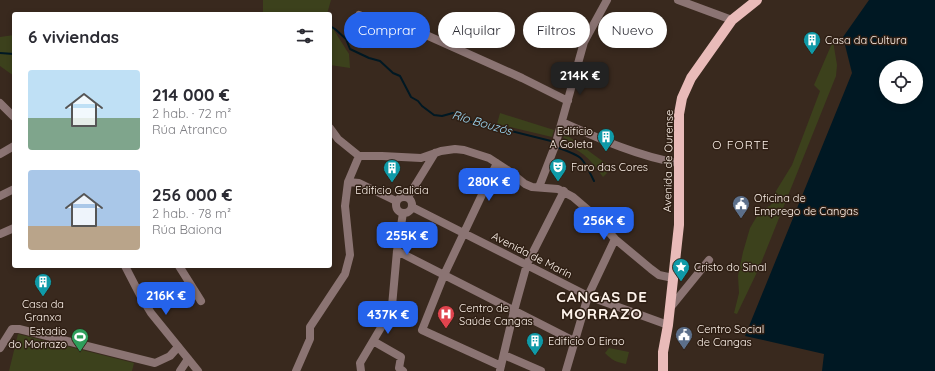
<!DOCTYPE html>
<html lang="es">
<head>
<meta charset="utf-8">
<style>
  :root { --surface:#fff; --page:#f7f7f7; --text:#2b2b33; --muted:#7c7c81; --accent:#2563eb }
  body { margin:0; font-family:Quicksand,sans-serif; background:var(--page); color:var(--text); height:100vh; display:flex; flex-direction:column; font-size:15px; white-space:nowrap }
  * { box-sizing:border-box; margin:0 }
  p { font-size:13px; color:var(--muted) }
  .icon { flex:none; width:22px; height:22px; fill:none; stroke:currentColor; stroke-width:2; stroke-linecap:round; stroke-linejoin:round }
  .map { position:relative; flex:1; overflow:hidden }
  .panel { position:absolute; left:12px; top:12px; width:320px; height:256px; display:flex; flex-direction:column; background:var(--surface); border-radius:4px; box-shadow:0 2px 6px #0003 }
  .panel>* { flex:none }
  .top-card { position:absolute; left:344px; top:12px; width:380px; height:36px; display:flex; gap:8px }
  .fabs { position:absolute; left:879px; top:60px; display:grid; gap:8px }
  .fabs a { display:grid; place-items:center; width:44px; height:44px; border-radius:50%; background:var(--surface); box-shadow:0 2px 6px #0003; font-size:20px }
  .price { position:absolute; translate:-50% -34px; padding:0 9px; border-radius:8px; background:var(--accent); color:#fff; font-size:13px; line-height:26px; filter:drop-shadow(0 1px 2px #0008) }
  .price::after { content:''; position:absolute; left:50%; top:24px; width:12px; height:9px; margin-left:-6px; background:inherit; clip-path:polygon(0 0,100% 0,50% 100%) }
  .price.current { background:#222; color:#fff }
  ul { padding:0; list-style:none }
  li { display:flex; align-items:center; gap:12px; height:100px; padding:0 16px }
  li span { display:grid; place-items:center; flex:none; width:112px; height:80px; border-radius:4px; color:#555 }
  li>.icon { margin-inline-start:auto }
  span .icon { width:48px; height:48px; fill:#fffc; stroke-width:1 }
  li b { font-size:17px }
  h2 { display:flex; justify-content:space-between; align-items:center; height:48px; padding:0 16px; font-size:17px }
  .chip { padding:0 14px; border-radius:18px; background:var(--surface); box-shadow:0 2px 6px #0003; font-size:14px; line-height:36px }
  .chip.current { background:var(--accent); color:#fff }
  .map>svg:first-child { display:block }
  .green { fill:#3c411c }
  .water { fill:#001823; fill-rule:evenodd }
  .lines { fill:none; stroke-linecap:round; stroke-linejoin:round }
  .stream { stroke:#001823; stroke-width:2 }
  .minor { stroke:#8b7473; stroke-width:8 }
  .tertiary { stroke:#8b7473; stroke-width:8 }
  .primary { stroke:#e9bbb9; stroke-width:10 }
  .labels { text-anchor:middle; stroke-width:3; stroke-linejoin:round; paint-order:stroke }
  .poi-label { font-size:11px; fill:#fdf2ea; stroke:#2f1f14; text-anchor:start }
  .street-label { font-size:11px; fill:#fdf2ea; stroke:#2f1f14 }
  .water-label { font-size:12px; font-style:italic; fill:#9fdcfa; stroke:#2f1f14 }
  .neighbourhood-label { font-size:12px; letter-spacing:1px; fill:#fdf2ea; stroke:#2f1f14 }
  .district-label { font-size:15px; font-weight:bold; letter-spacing:1px; fill:#fdf2ea; stroke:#2f1f14 }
</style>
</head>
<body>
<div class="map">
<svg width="935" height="371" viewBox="0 0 935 371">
  <rect width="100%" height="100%" fill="#39291e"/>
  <path class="green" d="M 263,0 L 331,0 L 327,14 L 263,14 Z
    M 330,24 L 349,54 L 350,68 L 330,65 Z
    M 14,35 L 14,76 L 0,66 L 0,37 Z
    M 833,41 L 837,65 L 836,76 L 759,268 L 737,314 L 734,313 L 739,293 L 738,276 L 743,252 L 750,228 L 760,211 L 771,205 L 776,191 L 792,165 L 820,91 L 814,85 Z
    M 500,113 L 554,130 L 552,137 L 497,124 Z
    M 564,133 L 612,168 L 603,177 C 589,158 585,153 563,143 Z
    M 18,334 L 134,363 L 132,371 L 9,371 Z
    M 609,348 L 629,352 L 626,364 C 616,362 613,361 605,353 Z"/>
  <path class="water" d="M 869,0 L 935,0 L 935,371 L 822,371 L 824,354 L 745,336 L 852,73 L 843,37 ZM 886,67 L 916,67 L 916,97 L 886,97 Z"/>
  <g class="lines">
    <path class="stream" d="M 330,26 L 335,29 L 346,39 L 350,49 L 369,58 L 380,61 L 393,73 L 400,76 L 411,97 L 418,101 L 422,106 L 434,115 L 442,116 L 453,113 L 465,117 L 471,122 L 487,125 L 551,141
      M 0,53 L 14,54
      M 559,148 C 584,157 582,157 594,181"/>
    <path class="minor" d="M 678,0 L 732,20
      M 359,15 L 403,34 L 406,26 L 522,78 L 568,101
      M 562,122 C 600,139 637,156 678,163
      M 330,128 L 338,139 L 359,156
      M 0,154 L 14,146
      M 359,156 L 382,156 L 421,158 L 441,151 L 455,149 L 464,150 L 489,158 L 509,171 L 525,184 L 532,187 L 558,189 L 573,197 L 594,215 L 615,239 L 651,269 L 659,275 L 673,278
      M 497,163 L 444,275 L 422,330 L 501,366
      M 348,182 L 359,183 L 396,201
      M 539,187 L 555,146 L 584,42 L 607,0
      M 0,196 L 14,189
      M396 205a8 8 0 1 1 16 0a8 8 0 1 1-16 0Z
      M 408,197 L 435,153
      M 412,207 L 588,296 L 668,325
      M 0,234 L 14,228
      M 397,251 L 574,341
      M 179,266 L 201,301
      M 670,308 L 709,260
      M 373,341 L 401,357 L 399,368 L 403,371
      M 0,348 L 12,329 L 19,329 L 155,363 L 170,356 L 178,347
      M 504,355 L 541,371
      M 500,370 L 514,311 L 527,264 L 564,191
      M 180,371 L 188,359
      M 296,371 L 310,339 L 310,327 L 345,274 L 350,255 L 345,206 L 348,182 L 359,156
      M 361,371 L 360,363 L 389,314 L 392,306 L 397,251 L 403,213
      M 566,371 L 588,296 L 615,239"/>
    <path class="tertiary" d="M 0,103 L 14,117
      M 125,266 L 140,295 L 151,313 L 198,371"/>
    <path class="primary" d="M 663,371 L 663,352 L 668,325 L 679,225 L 679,114 L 682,98 L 691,78 L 732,20 L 757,0"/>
  </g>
  <defs>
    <symbol id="building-pin" viewBox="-11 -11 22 30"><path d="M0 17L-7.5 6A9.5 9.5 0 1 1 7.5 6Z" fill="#0f9aa8" stroke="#2f1f14"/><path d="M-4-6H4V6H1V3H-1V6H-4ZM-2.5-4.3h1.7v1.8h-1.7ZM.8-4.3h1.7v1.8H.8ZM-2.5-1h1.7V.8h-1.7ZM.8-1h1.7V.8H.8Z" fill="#fff"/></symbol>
    <symbol id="theatre-pin" viewBox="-11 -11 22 30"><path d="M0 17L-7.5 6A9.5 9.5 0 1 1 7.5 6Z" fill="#0f9aa8" stroke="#2f1f14"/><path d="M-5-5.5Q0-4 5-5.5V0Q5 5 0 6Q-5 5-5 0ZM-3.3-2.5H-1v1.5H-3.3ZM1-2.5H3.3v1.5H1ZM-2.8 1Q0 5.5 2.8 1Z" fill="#fff"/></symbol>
    <symbol id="civic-pin" viewBox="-11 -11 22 30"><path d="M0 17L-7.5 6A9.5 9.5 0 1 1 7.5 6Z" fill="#5c6f8a" stroke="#2f1f14"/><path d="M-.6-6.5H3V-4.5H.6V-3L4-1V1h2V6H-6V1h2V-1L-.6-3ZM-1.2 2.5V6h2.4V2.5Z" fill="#fff"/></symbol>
    <symbol id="sight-pin" viewBox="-11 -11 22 30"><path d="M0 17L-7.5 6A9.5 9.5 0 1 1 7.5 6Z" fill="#0f9aa8" stroke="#2f1f14"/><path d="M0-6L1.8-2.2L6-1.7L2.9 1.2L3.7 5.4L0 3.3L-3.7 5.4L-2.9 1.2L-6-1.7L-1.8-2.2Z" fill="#fff"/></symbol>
    <symbol id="hospital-pin" viewBox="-11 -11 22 30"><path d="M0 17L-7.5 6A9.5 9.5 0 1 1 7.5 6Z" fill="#e0444e" stroke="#2f1f14"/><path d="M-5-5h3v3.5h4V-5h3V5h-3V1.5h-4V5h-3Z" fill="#fff"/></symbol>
    <symbol id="stadium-pin" viewBox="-11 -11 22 30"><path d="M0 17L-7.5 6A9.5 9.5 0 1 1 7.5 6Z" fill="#2e9e5b" stroke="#2f1f14"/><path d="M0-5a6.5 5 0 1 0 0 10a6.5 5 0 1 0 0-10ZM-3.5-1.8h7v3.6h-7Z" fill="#fff"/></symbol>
  </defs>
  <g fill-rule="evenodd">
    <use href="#building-pin" x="802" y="30" width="20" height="27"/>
    <use href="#building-pin" x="596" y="127" width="20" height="27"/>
    <use href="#theatre-pin" x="548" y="157" width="20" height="27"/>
    <use href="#building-pin" x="382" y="158" width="20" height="27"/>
    <use href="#civic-pin" x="731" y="194" width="20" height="27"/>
    <use href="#sight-pin" x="671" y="257" width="20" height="27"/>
    <use href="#building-pin" x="33" y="272" width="20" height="27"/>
    <use href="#hospital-pin" x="436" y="304" width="20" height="27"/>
    <use href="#civic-pin" x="674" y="325" width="20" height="27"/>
    <use href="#stadium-pin" x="70" y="327" width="20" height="27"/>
    <use href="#building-pin" x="525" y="331" width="20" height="27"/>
  </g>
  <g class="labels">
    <g class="poi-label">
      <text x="825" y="44">Casa da Cultura</text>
      <text x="593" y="135" text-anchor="end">Edificio<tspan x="593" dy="13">A Goleta</tspan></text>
      <text x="571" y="171">Faro das Cores</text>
      <text x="392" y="194" text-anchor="middle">Edificio Galicia</text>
      <text x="754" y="202">Oficina de<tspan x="754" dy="13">Emprego de Cangas</tspan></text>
      <text x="694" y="271">Cristo do Sinal</text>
      <text x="43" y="308" text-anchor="middle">Casa da<tspan x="43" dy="13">Granxa</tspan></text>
      <text x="459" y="312">Centro de<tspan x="459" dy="13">Saúde Cangas</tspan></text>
      <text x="697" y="333">Centro Social<tspan x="697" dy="13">de Cangas</tspan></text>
      <text x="67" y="335" text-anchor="end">Estadio<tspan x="67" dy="13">do Morrazo</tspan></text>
      <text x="548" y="345">Edificio O Eirao</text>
    </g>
    <g class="street-label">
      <text transform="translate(668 161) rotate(-89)" y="4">Avenida de Ourense</text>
      <text transform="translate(532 255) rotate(27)" y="4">Avenida de Marín</text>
    </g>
    <g class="water-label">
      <text transform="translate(482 123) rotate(16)" y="4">Río Bouzós</text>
    </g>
    <g class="neighbourhood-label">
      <text x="741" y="149">O FORTE</text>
    </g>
    <g class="district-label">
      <text x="602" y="302">CANGAS DE<tspan x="602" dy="17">MORRAZO</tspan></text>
    </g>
  </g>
</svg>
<div class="fabs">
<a><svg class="icon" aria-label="locate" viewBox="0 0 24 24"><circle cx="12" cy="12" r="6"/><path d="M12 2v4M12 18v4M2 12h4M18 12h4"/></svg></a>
</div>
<b class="price current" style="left:580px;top:96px">214K €</b>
<b class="price" style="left:489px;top:202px">280K €</b>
<b class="price" style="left:604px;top:241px">256K €</b>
<b class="price" style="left:407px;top:256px">255K €</b>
<b class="price" style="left:166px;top:316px">216K €</b>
<b class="price" style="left:388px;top:335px">437K €</b>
<div class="top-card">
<a class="chip current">Comprar</a>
<a class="chip">Alquilar</a>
<a class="chip">Filtros</a>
<a class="chip">Nuevo</a>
</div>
<section class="panel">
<h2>6 viviendas<svg class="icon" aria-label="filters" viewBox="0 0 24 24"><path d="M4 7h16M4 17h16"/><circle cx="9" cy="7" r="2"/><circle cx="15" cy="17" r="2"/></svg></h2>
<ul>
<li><span style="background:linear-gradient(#bfe0f5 60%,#7fa58c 0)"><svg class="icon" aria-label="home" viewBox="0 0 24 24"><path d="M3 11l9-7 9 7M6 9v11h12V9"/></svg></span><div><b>214 000 €</b><p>2 hab. · 72 m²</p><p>Rúa Atranco</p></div></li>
<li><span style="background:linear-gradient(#a9c7e8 70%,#b9a48a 0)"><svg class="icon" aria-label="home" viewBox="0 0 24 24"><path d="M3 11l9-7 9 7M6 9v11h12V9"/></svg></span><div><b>256 000 €</b><p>2 hab. · 78 m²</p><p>Rúa Baiona</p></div></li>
</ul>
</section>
</div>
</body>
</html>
